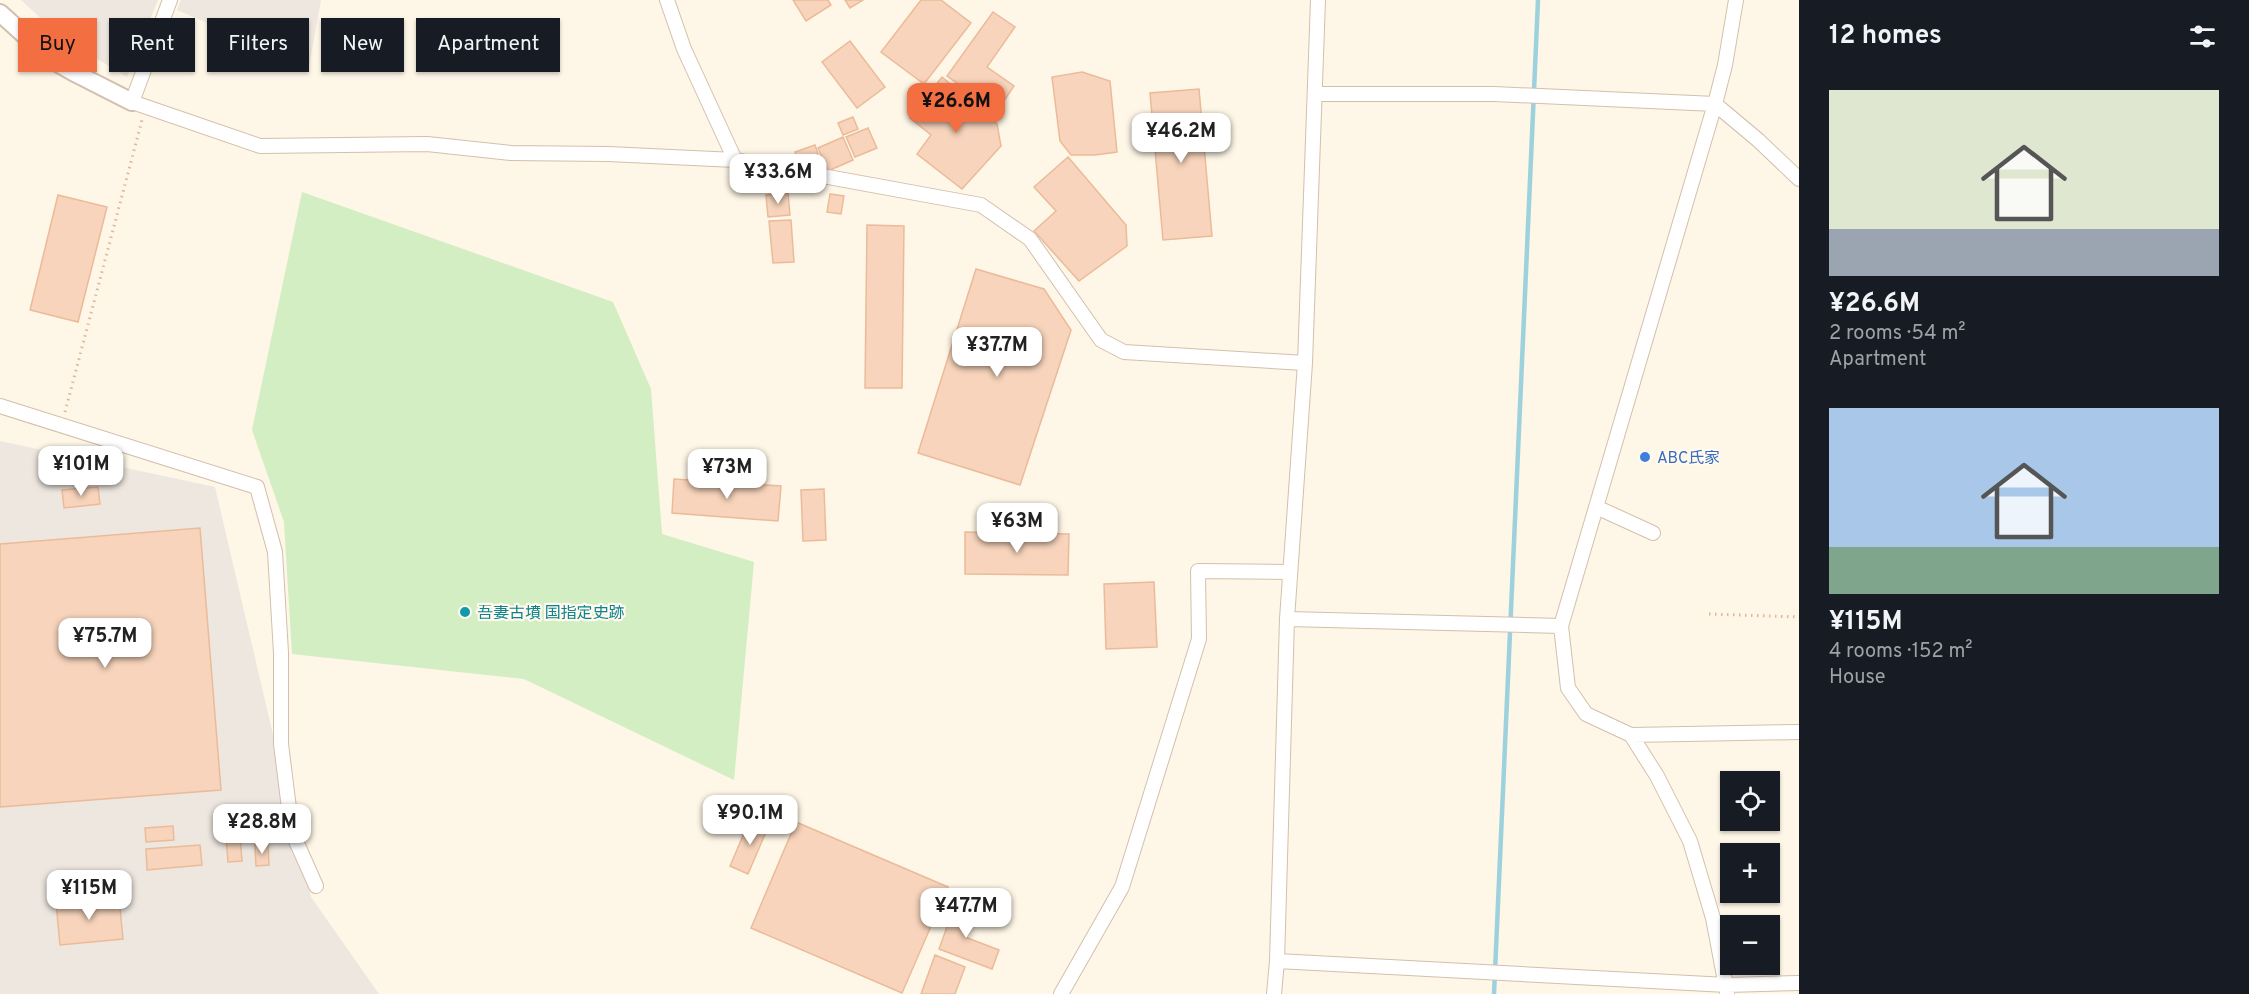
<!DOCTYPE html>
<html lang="en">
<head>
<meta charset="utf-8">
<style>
  :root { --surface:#171b24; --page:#20242c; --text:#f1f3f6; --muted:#9ea1a6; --accent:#f36e40 }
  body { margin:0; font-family:Overpass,"Noto Sans JP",sans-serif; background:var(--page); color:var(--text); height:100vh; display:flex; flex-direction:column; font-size:22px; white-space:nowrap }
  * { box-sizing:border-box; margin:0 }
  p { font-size:20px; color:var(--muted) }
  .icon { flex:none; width:33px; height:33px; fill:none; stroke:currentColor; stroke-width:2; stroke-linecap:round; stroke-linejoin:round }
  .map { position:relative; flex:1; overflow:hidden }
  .side { display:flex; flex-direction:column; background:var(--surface); width:450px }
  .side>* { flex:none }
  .banner { position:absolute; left:18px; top:18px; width:570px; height:54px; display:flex; gap:12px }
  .fabs { position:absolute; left:1720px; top:771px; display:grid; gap:12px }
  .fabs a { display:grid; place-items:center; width:60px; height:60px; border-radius:0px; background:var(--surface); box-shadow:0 2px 4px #0004; font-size:30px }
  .price { position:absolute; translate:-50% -51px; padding:0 14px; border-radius:12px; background:#fff; color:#222; font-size:20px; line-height:39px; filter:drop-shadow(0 2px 3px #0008) }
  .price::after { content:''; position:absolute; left:50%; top:36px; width:18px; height:14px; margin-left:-9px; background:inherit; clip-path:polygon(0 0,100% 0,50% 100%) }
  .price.on { background:var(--accent); color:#111 }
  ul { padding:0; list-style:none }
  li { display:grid; align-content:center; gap:12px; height:318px; padding:0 30px }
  li span { display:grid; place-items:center; height:186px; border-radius:0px; color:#555 }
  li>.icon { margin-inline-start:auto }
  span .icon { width:108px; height:108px; fill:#fffc; stroke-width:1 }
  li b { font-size:26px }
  h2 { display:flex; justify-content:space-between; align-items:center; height:72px; padding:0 30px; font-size:26px }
  .pill { padding:0 21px; border-radius:0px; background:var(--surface); box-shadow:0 2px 4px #0004; font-size:21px; line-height:54px }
  .pill.on { background:var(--accent); color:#111 }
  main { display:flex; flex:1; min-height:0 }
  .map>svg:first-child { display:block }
  .industrial { fill:#eee7e0 }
  .green { fill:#d3eec2 }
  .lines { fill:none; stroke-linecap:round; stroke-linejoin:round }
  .stream { stroke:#9dd1dd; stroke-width:4.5 }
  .building { fill:#f7d4bb; stroke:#ebbb99; stroke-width:1.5 }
  .minor-casing { stroke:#d4bfad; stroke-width:16 }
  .tertiary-casing { stroke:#d4bfad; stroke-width:20 }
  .path { stroke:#dcb89d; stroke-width:3; stroke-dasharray:1.5 4.5; stroke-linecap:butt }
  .minor { stroke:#fff; stroke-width:14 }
  .tertiary { stroke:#fff; stroke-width:16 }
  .shop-dot { fill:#3f7fe0; stroke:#fff9ee; stroke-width:2 }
  .culture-dot { fill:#0f9aa8; stroke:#fff9ee; stroke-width:2 }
  .labels { text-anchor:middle; stroke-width:4.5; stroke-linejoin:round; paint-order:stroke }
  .shop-label { font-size:16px; fill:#366cbe; stroke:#fff9ee; text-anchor:start }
  .culture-label { font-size:16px; fill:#0d838f; stroke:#fff9ee; text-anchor:start }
</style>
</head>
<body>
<main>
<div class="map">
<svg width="1799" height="994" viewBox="0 0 1799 994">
  <rect width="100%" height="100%" fill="#fef6e6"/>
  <path class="industrial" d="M 21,0 L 158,0 L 127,77 L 61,37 Z
    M 181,0 L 321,0 L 309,67 L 177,10 Z
    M 0,441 L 215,487 L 311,897 L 379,994 L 0,994 Z"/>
  <path class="green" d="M 302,192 L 613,302 L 651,389 L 662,534 L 754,562 L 734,780 L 524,679 L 292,654 L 284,522 L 252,430 Z"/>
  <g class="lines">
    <path class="stream" d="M 1494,994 L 1538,0"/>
  </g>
  <path class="building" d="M 793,0 L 828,0 L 831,5 L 806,21 Z
    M 845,0 L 863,0 L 850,8 Z
    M 921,0 L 941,0 L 971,23 L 924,84 L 881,52 Z
    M 993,12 L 1015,27 L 987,67 L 1014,86 L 997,111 L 947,76 Z
    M 850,41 L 885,87 L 857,108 L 822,62 Z
    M 1082,72 L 1110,81 L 1117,152 L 1095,155 L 1071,155 L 1060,141 L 1052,77 Z
    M 942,77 L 997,124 L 1001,146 L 962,189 L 917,154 L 931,135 L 910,118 Z
    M 1199,89 L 1212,236 L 1163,240 L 1150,93 Z
    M 853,117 L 858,129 L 843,135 L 838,123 Z
    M 868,128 L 877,148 L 855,157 L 846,137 Z
    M 843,137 L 853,160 L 828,171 L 818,148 Z
    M 815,145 L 818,154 L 798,161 L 795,152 Z
    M 1068,157 L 1126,225 L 1127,246 L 1079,281 L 1034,231 L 1056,211 L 1034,187 Z
    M 788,193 L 790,215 L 768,217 L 766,195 Z
    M 830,194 L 844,196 L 841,214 L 827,212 Z
    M 58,195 L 107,207 L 78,322 L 30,310 Z
    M 791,220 L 794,262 L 773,263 L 769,221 Z
    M 867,225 L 904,226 L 902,388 L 865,388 Z
    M 976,269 L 1044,289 L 1071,330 L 1020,485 L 918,453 Z
    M 674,479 L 781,486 L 778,521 L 672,513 Z
    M 98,487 L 100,504 L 64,508 L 62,490 Z
    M 824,489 L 826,540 L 803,541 L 801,490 Z
    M 200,528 L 221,790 L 0,807 L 0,544 Z
    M 965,532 L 1069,534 L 1068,575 L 965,574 Z
    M 1154,582 L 1157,647 L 1106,649 L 1104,584 Z
    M 751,817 L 769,825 L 748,874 L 730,866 Z
    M 796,822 L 948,887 L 902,993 L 751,928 Z
    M 239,824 L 242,861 L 228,862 L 225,825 Z
    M 173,826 L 174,840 L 146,842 L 145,828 Z
    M 268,844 L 269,865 L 256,866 L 255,845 Z
    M 200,845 L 202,865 L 147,870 L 146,849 Z
    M 119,898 L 123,939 L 60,945 L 56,903 Z
    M 956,902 L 975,909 L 965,937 L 999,950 L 992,969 L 939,949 Z
    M 935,955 L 965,967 L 955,994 L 921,994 Z"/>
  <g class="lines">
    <defs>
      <path id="minor" d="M 170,0 L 132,102 L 260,146 L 427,144 L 511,153 L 608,154 L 735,160 L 981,205 L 1030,239 L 1101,340 L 1124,352 L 1305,363
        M 667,0 L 684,49 L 735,160
        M 1736,0 L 1725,65 L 1715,104 L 1561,626 L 1568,688 L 1586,714 L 1631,735 L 1799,732
        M 1316,94 L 1494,94 L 1715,104 L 1758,140 L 1799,179
        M 0,406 L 257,487 L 275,552 L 281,653 L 281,744 L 292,832 L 316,886
        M 1596,507 L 1653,533
        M 1287,619 L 1561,626
        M 1631,735 L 1657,776 L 1690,841 L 1713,918 L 1727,992
        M 1277,961 L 1727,985 L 1799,983
        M 1061,994 L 1122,887 L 1199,639 L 1198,571 L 1290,572
        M 1274,994 L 1277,961 L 1287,619 L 1305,363 L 1318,0"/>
      <path id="tertiary" d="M 0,13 L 52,60 L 73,72 L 132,102"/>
    </defs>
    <use href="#minor" class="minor-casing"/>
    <use href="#tertiary" class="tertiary-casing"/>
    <path class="path" d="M 65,412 L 142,120
      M 1709,614 L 1799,617"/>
    <use href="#minor" class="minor"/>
    <use href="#tertiary" class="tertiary"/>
  </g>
  <circle class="shop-dot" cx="1645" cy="457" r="6"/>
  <circle class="culture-dot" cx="465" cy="612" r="6"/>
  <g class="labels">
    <g class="shop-label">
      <text x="1657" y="463">ABC氏家</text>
    </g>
    <g class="culture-label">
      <text x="477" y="618">吾妻古墳 国指定史跡</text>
    </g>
  </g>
</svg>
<div class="fabs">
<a><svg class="icon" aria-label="locate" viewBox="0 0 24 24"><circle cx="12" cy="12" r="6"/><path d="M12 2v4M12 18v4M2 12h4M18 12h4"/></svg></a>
<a>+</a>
<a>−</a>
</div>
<b class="price on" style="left:956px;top:134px">¥26.6M</b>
<b class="price" style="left:1181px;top:164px">¥46.2M</b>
<b class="price" style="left:778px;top:205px">¥33.6M</b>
<b class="price" style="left:997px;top:378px">¥37.7M</b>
<b class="price" style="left:81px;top:497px">¥101M</b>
<b class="price" style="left:727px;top:500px">¥73M</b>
<b class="price" style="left:1017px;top:554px">¥63M</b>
<b class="price" style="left:105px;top:669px">¥75.7M</b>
<b class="price" style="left:750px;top:846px">¥90.1M</b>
<b class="price" style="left:262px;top:855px">¥28.8M</b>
<b class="price" style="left:89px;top:921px">¥115M</b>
<b class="price" style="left:966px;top:939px">¥47.7M</b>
<div class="banner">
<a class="pill on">Buy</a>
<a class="pill">Rent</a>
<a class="pill">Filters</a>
<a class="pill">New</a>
<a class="pill">Apartment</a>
</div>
</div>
<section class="side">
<h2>12 homes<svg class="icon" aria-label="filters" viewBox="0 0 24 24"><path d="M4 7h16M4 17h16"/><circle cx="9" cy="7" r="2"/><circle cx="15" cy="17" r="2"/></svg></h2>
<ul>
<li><span style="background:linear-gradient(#dfe7d0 75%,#9aa5b1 0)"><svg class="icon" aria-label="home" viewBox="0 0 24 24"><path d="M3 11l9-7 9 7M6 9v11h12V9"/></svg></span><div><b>¥26.6M</b><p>2 rooms · 54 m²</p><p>Apartment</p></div></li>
<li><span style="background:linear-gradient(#a9c7e8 75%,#7fa58c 0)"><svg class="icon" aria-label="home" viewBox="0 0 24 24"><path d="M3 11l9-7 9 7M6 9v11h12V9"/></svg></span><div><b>¥115M</b><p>4 rooms · 152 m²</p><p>House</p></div></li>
</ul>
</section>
</main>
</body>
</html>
